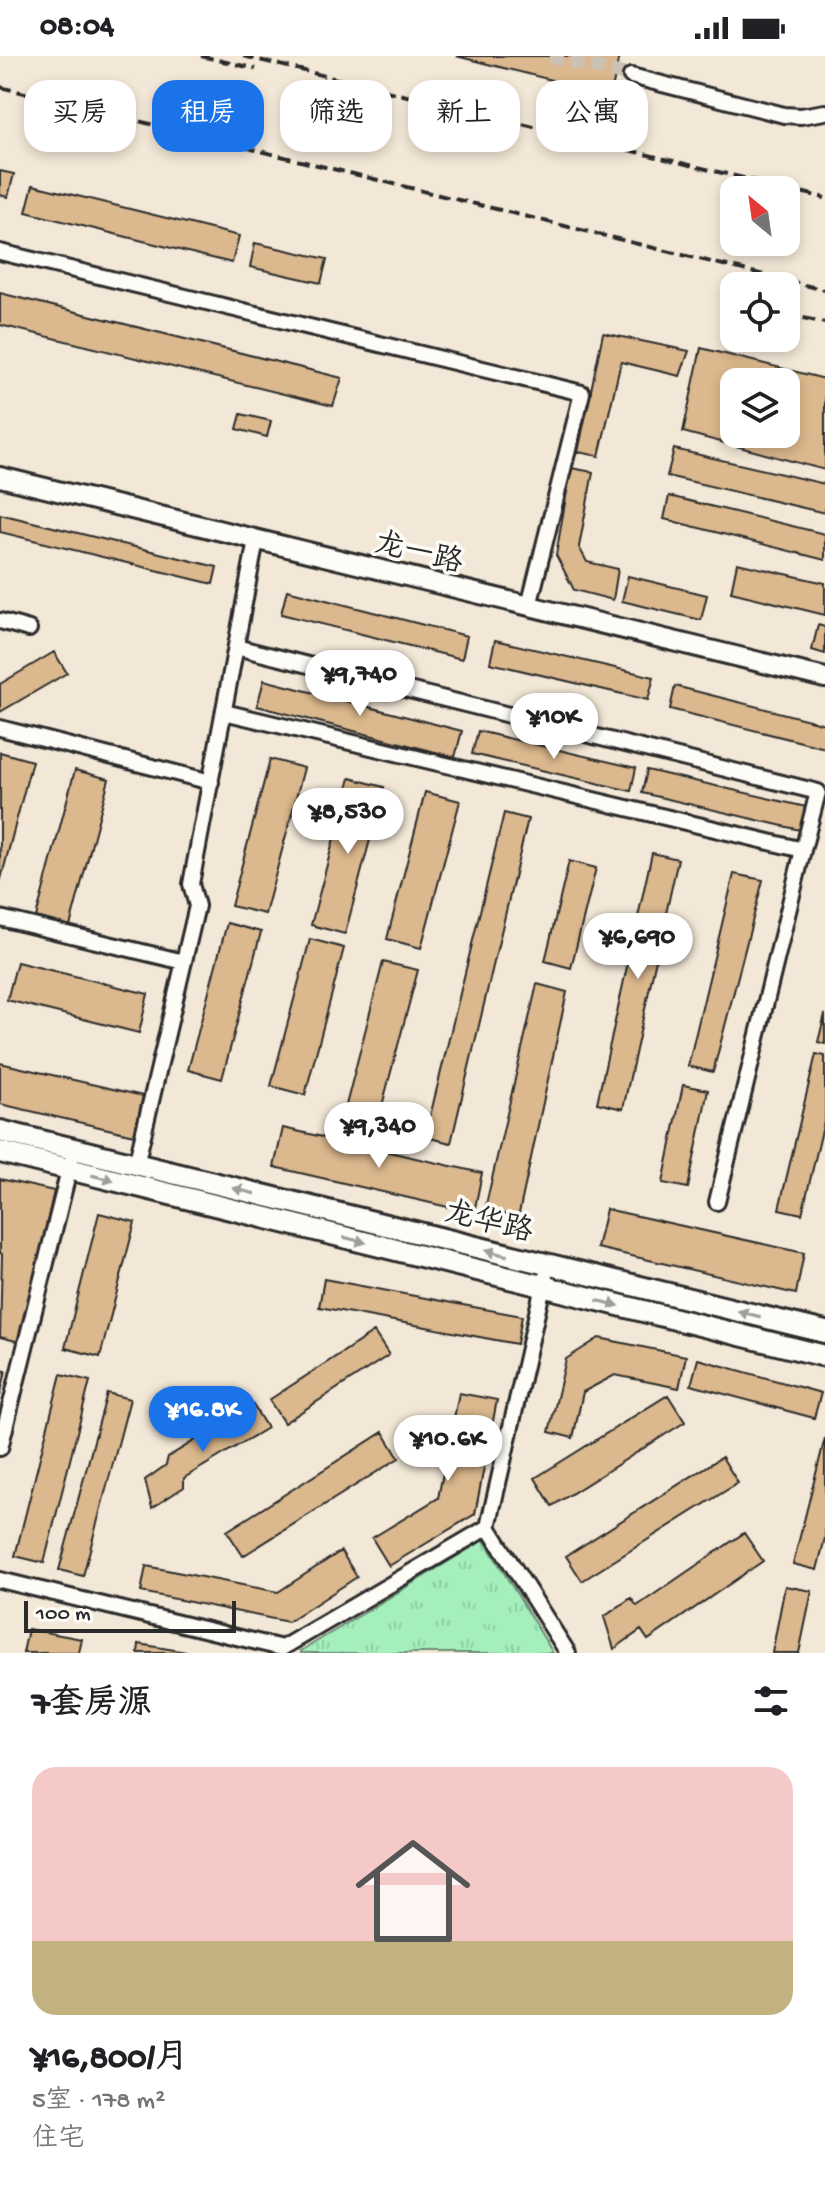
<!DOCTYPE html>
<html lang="zh">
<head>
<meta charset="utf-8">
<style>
  :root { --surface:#fff; --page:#f6f6f6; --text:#202124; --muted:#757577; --accent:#1a73e8 }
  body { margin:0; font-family:"Gochi Hand","LXGW WenKai TC",sans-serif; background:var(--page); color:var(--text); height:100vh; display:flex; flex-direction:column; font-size:30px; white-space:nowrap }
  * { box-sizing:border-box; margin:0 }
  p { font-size:26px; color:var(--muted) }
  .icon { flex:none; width:44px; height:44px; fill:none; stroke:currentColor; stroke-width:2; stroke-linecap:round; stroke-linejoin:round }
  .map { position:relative; height:1597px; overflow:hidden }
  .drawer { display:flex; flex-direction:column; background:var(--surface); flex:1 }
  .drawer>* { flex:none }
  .hud { position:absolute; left:24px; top:24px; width:778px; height:72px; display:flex; gap:16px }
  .needle { width:52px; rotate:331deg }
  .buttons { position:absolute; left:720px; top:120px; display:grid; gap:16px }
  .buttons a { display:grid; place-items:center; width:80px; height:80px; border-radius:16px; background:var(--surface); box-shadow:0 4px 12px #0003; font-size:40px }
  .scale { position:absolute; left:24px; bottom:20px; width:212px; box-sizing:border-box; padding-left:8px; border:4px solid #2b2b2b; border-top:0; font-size:22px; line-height:28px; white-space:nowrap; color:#2b2b2b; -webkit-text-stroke:6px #fdfcf7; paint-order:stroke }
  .price { position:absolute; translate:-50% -68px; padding:0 18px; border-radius:28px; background:#fff; color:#222; font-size:26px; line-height:52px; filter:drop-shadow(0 2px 4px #0008) }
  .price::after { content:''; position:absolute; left:50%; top:48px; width:24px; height:18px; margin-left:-12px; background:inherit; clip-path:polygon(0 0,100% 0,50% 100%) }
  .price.selected { background:var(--accent); color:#fff }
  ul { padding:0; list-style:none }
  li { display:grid; align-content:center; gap:16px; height:424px; padding:0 32px }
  li span { display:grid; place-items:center; height:248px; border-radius:24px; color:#555 }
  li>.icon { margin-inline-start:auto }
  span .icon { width:144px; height:144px; fill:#fffc; stroke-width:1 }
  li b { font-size:34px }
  h2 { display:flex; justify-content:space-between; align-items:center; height:96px; padding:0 32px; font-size:34px }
  .chip { padding:0 28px; border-radius:24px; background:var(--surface); box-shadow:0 4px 12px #0003; font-size:28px; line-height:72px }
  .chip.selected { background:var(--accent); color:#fff }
  .status { display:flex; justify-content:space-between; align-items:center; height:56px; padding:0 40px; background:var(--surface); direction:ltr }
  .status svg { height:22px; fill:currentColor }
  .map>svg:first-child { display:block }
  .park { fill:url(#park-tufts); stroke:#688d74; stroke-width:2 }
  .building { fill:#dbb88d; stroke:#2b2b2b; stroke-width:2; fill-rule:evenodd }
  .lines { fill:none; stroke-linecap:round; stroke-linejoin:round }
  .minor-tunnel { stroke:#cbc2b5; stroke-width:14; stroke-dasharray:14 7; stroke-linecap:butt }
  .minor-casing { stroke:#2b2b2b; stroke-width:20 }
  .tertiary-casing { stroke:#2b2b2b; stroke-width:24 }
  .secondary-casing { stroke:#2b2b2b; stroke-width:26 }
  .minor { stroke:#fdfcf7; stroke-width:14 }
  .tertiary { stroke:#fdfcf7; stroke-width:18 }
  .secondary { stroke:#fdfcf7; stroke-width:20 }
  .rail { stroke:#2b2b2b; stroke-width:4; stroke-dasharray:12 6; stroke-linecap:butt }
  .oneway { fill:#9e9e9b }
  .labels { text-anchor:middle; stroke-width:7; stroke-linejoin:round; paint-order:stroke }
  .street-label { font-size:30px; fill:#2b2b2b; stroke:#fdfcf7 }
</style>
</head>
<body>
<div class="status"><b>08:04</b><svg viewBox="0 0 49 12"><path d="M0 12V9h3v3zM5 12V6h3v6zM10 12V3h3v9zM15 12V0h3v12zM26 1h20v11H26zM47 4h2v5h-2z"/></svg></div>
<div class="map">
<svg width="825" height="1597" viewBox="0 0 825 1597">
  <defs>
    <pattern id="park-tufts" width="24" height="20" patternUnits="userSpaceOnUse" patternTransform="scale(2)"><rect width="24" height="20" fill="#a5efbd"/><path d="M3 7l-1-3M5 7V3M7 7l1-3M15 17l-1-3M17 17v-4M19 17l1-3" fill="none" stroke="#8ecda3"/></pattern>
  </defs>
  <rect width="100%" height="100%" fill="#f3e8d7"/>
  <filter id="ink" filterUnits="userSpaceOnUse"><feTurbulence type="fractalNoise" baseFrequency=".0125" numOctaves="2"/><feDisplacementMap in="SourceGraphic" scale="16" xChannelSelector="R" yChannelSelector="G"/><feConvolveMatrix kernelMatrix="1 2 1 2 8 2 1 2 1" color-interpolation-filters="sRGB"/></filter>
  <g filter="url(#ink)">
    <path class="park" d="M 484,1484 L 553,1597 L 301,1597 L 301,1595 Z"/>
    <path class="building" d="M 456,0 L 619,0 L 611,39 Z
      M 0,115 L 14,118 L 8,141 L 0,139 Z
      M 33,129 L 239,180 L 232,207 L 26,156 Z
      M 255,187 L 327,203 L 321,227 L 250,211 Z
      M 0,237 L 342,322 L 333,350 L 0,269 Z
      M 603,277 L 689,295 L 680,320 L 621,306 L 599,400 L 578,396 Z
      M 701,292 L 825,323 L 825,414 L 683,376 ZM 734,326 L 786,326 L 786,378 L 734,378 Z
      M 241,358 L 271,365 L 267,381 L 237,373 Z
      M 674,393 L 825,428 L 825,457 L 667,420 Z
      M 571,412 L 593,416 L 579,491 L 587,506 L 618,513 L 613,544 L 574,534 L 556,499 Z
      M 669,440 L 825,478 L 825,504 L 664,463 Z
      M 0,458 L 217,511 L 213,528 L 0,476 Z
      M 737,507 L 825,527 L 825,559 L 731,536 Z
      M 628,520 L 707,539 L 701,564 L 622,545 Z
      M 287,534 L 467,580 L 462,603 L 281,558 Z
      M 818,569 L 825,571 L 825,598 L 812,594 Z
      M 495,584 L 654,621 L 648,644 L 490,607 Z
      M 54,596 L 67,617 L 0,656 L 0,628 Z
      M 264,624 L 462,675 L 455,701 L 257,650 Z
      M 675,630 L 825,668 L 825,692 L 670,653 Z
      M 478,675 L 636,712 L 631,735 L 472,698 Z
      M 0,696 L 32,705 L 0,827 Z
      M 270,703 L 304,712 L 265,858 L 231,850 Z
      M 75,714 L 109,723 L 70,870 L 36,861 Z
      M 647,714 L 806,751 L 800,774 L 642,737 Z
      M 350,722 L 384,731 L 345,878 L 311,869 Z
      M 425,736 L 460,745 L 421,892 L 387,883 Z
      M 504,757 L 528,763 L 451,1087 L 425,1081 Z
      M 652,797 L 678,803 L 623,1053 L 597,1047 Z
      M 569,805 L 596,812 L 571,912 L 545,905 Z
      M 734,818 L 763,824 L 713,1016 L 688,1010 Z
      M 227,867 L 261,876 L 222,1023 L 188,1014 Z
      M 310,883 L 344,892 L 305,1039 L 271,1030 Z
      M 17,906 L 148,938 L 139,977 L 7,944 Z
      M 383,906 L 418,914 L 379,1061 L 345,1053 Z
      M 537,928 L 567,936 L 518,1162 L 485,1153 Z
      M 825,958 L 825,988 L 818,986 Z
      M 816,998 L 825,1000 L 825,1062 L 802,1158 L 779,1153 Z
      M 0,1007 L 143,1040 L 134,1079 L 0,1048 Z
      M 683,1029 L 708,1034 L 688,1132 L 663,1127 Z
      M 283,1072 L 482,1117 L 474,1157 L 274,1111 Z
      M 0,1123 L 54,1135 L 20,1286 L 0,1281 L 2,1198 L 0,1197 Z
      M 606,1153 L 804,1197 L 796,1238 L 597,1192 Z
      M 99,1157 L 135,1166 L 100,1301 L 65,1292 Z
      M 324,1223 L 522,1260 L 517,1288 L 319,1251 Z
      M 374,1276 L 389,1299 L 284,1367 L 269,1344 Z
      M 599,1282 L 686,1300 L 679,1332 L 615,1319 L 583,1336 L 573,1382 L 549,1376 L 566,1303 Z
      M 698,1303 L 821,1337 L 814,1362 L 691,1329 Z
      M 0,1314 L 6,1315 L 0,1340 Z
      M 61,1318 L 90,1325 L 44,1507 L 15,1500 Z
      M 107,1337 L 130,1343 L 83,1520 L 59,1514 Z
      M 459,1337 L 497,1344 L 475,1458 L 389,1510 L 372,1482 L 438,1442 Z
      M 668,1339 L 685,1366 L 552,1450 L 535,1422 Z
      M 253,1349 L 267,1372 L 184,1422 L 184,1431 L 152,1452 L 145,1424 L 166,1409 L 168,1401 Z
      M 383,1376 L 399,1402 L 243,1500 L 227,1475 Z
      M 825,1382 L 825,1482 L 817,1514 L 793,1508 Z
      M 722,1401 L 738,1427 L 582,1525 L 566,1500 Z
      M 744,1477 L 763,1505 L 648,1584 L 641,1574 L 614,1593 L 604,1561 L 631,1542 L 637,1550 Z
      M 341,1495 L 357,1521 L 288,1566 L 141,1536 L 146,1510 L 278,1536 Z
      M 785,1530 L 812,1535 L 799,1597 L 772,1597 Z
      M 28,1573 L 82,1583 L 79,1597 L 23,1597 Z
      M 139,1588 L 192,1597 L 138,1597 Z"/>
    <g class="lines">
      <path class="minor-tunnel" d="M 550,0 L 631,20"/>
      <defs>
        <path id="minor" d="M 631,20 L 784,59 L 801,60 L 825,56
          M 0,196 L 582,337 L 529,550
          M 0,565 L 29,573
          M 224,656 L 803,794 L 818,736 L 236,591
          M 0,672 L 211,726
          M 0,862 L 184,906
          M 136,1109 L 197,850 L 191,828 L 256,484
          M 717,1146 L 803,794
          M 0,1392 L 71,1106
          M 488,1471 L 545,1222
          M 0,1524 L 282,1592 L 488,1471 L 568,1597"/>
        <path id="tertiary" d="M 0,421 L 825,622"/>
        <path id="secondary" d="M 0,1075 L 825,1276
          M 0,1096 L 825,1300"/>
      </defs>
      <use href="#minor" class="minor-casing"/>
      <use href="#tertiary" class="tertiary-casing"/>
      <use href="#secondary" class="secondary-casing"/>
      <use href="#minor" class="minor"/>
      <use href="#tertiary" class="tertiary"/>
      <use href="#secondary" class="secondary"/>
      <path class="rail" d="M 201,0 L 256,13
        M 243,0 L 825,142
        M 0,31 L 825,234
        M 730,244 L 734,245
        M 786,258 L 825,267"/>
    </g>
    <defs><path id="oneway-solid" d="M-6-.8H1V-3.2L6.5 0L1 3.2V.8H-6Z" transform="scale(2)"/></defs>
    <g class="oneway">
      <use href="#oneway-solid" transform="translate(103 1122) rotate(14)"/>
      <use href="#oneway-solid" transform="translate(244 1135) rotate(-166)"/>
      <use href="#oneway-solid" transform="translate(355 1184) rotate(14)"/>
      <use href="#oneway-solid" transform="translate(496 1197) rotate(-166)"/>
      <use href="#oneway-solid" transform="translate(608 1247) rotate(14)"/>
      <use href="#oneway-solid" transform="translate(749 1258) rotate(-166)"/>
    </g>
  </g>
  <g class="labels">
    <g class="street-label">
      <text transform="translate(419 495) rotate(14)" y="10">龙一路</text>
      <text transform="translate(489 1164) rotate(14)" y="10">龙华路</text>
    </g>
  </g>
</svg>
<div class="buttons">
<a><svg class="needle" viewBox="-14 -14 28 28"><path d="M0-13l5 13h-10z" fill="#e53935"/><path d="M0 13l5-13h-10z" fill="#757577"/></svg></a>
<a><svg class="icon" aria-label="locate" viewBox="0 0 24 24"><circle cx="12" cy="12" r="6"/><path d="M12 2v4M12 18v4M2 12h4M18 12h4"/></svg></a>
<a><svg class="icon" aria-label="layers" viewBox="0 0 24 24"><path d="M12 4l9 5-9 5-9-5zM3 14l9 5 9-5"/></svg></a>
</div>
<div class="scale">100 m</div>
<b class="price" style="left:360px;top:662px">¥9,740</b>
<b class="price" style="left:554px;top:705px">¥10K</b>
<b class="price" style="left:348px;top:800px">¥8,530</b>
<b class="price" style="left:638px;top:925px">¥6,690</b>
<b class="price" style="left:379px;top:1114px">¥9,340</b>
<b class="price selected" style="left:203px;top:1398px">¥16.8K</b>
<b class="price" style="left:448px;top:1427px">¥10.6K</b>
<div class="hud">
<a class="chip">买房</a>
<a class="chip selected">租房</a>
<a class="chip">筛选</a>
<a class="chip">新上</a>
<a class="chip">公寓</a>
</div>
</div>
<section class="drawer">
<h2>7套房源<svg class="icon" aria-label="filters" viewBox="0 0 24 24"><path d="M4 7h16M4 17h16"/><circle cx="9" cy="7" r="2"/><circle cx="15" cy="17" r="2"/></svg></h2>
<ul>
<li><span style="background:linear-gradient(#f6c9c9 70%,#c2b280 0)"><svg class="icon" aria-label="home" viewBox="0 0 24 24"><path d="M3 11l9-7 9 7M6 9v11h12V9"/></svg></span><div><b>¥16,800/月</b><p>5室 · 178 m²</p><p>住宅</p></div></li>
</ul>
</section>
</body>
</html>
